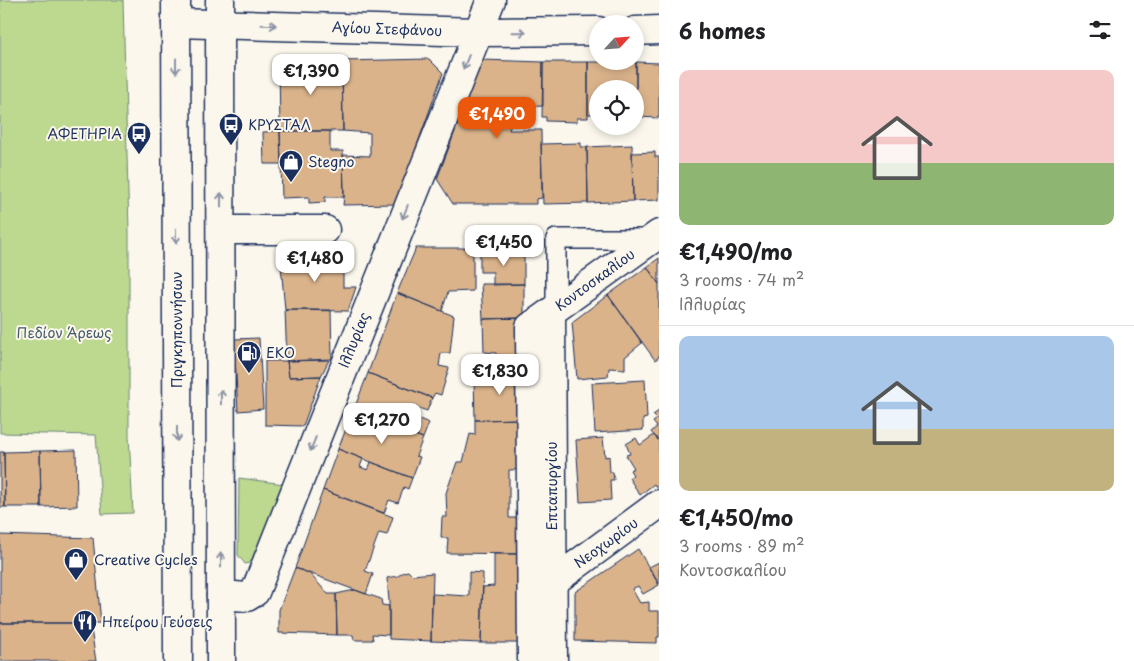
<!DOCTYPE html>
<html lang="en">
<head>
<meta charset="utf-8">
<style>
  :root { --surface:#fff; --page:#f6f6f6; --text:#202124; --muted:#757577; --line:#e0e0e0; --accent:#ea580c }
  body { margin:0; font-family:"Playpen Sans",sans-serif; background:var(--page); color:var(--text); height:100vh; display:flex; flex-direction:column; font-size:19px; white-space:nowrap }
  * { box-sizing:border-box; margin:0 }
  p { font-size:16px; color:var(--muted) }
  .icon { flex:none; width:28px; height:28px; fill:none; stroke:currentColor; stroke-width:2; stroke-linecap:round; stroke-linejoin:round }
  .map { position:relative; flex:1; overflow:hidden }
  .panel { display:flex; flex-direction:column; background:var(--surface); width:475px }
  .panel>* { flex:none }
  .needle { width:32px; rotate:64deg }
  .fabs { position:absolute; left:589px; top:15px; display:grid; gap:10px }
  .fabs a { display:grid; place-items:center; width:55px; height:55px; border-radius:50%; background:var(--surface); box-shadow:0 2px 8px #0003; font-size:25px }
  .price { position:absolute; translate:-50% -42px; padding:0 11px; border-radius:10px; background:#fff; color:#222; font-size:16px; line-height:32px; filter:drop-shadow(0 1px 2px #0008) }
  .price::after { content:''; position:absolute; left:50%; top:30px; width:15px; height:11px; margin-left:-8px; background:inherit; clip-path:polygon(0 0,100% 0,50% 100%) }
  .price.current { background:var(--accent); color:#fff }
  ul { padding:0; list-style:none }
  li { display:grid; align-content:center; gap:10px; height:265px; padding:0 20px }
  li+li { border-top:1px solid var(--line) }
  li span { display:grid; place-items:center; height:155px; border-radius:10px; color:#555 }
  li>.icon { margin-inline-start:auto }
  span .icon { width:90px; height:90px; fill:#fffc; stroke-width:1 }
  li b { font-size:21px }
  h2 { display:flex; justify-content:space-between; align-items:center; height:60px; padding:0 20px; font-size:21px }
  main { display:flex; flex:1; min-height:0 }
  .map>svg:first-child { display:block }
  .green { fill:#bdd990; stroke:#6c8477 }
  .building { fill:#dab38b; stroke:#1b2f5e }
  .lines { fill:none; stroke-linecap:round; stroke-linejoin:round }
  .lane-casing { stroke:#1b2f5e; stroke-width:22 }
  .street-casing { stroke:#1b2f5e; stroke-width:31 }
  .secondary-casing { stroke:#1b2f5e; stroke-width:31 }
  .lane { stroke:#fbf7ec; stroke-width:19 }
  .street { stroke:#fbf7ec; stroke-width:28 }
  .secondary { stroke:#fbf7ec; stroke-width:28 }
  .oneway { stroke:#8b93a5 }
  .labels { text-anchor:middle; stroke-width:4; stroke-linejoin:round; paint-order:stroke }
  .street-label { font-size:14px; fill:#1b2f5e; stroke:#fbf7ec }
  .poi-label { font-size:14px; fill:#1b2f5e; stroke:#fbf7ec; text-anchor:start }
  .park-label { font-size:14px; fill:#445a6a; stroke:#fbf7ec }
</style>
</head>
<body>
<main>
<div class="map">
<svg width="659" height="661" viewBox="0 0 659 661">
  <rect width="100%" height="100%" fill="#fbf7ec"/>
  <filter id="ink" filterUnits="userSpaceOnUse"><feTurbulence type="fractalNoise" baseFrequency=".02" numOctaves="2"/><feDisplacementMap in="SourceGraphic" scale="10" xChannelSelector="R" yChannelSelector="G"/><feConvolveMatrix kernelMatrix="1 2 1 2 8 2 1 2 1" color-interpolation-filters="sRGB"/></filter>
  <g filter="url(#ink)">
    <path class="green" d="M 0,0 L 123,0 L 129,232 L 129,435 L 133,513 L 102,514 L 96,435 L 0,433 Z
      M 239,478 L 284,484 L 253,562 L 245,564 L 238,555 Z"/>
    <path class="building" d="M 429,59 L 443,73 L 396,204 L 343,205 L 344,197 L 343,155 L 370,156 L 370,133 L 343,131 L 342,61 Z
      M 482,60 L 543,62 L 543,106 L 518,107 L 509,130 L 541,130 L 542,198 L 536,199 L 536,204 L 453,204 L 437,179 Z
      M 279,61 L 342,61 L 343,131 L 280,131 Z
      M 543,62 L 588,62 L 588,118 L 577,118 L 577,122 L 546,121 L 546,117 L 542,117 Z
      M 588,62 L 636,62 L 636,114 L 635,89 L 598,89 L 598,114 L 588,114 Z
      M 636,62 L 659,63 L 659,118 L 636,117 Z
      M 280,131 L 281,164 L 264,164 L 263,132 Z
      M 280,131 L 330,131 L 330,151 L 343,151 L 344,197 L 325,197 L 325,202 L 309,203 L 309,197 L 282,198 Z
      M 581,143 L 581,147 L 587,147 L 588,203 L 543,204 L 541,144 Z
      M 632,145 L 633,201 L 588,203 L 587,147 Z
      M 655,152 L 655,157 L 659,157 L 659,200 L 633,201 L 632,153 Z
      M 416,248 L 473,248 L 473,291 L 448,292 L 442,311 L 397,293 Z
      M 480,252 L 524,252 L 524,284 L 493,285 L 493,272 L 480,272 Z
      M 280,254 L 343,254 L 343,287 L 356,287 L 348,311 L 285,310 Z
      M 659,258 L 659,284 L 647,267 Z
      M 647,267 L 659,284 L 659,357 L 655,360 L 608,295 Z
      M 481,284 L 524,284 L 524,318 L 483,319 Z
      M 397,293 L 454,316 L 450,353 L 441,353 L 439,366 L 449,368 L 441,395 L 435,393 L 432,398 L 368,373 Z
      M 608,295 L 642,343 L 625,357 L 625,369 L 609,368 L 608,376 L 577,379 L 572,322 Z
      M 285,310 L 331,310 L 332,359 L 287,361 Z
      M 524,318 L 525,372 L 496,373 L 496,353 L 484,352 L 483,319 Z
      M 259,338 L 263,409 L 238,411 L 234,339 Z
      M 329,360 L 321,376 L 289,377 L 287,361 Z
      M 265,361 L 287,361 L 289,377 L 321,376 L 303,426 L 265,425 Z
      M 525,372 L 525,419 L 475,420 L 474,377 L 479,377 L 479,373 Z
      M 368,373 L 432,398 L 427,411 L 416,407 L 412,416 L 429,423 L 423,438 L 353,412 Z
      M 645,380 L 647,418 L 643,419 L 643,430 L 595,433 L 592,383 Z
      M 659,411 L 659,441 L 651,432 L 657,427 L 653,422 L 657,419 L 653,415 Z
      M 353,412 L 423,438 L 416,456 L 420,457 L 412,478 L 338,449 Z
      M 525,419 L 526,469 L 509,470 L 509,518 L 526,518 L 526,554 L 447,553 L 448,538 L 441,538 L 442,517 L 447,517 L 446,493 L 457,462 L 463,462 L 470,434 L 475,435 L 475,420 Z
      M 654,435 L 659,441 L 659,485 L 656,487 L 654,484 L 640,495 L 629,478 L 633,475 L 630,470 L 634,468 L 626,455 L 630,454 L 626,444 L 636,438 L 640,445 Z
      M 603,438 L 605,457 L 609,456 L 610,472 L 613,472 L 614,480 L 610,480 L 611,500 L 580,502 L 576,440 Z
      M 338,449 L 363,459 L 360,467 L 368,470 L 371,462 L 412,478 L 408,489 L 404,487 L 398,503 L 389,500 L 384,513 L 323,490 Z
      M 76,450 L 77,506 L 41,507 L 40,451 Z
      M 40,451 L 41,507 L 5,507 L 4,452 Z
      M 0,452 L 4,452 L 5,507 L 0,507 Z
      M 323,490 L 393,517 L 387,535 L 379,533 L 365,571 L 373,574 L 366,594 L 295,568 Z
      M 0,535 L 93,538 L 101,623 L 0,623 Z
      M 638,549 L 659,585 L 643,594 L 638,586 L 632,589 L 640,603 L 649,602 L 649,611 L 659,611 L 659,637 L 657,637 L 657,643 L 575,641 L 575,592 Z
      M 494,554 L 526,554 L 527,643 L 481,643 L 483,587 L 494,586 Z
      M 659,562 L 659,584 L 649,567 Z
      M 295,568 L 309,573 L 328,594 L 336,594 L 337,635 L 279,633 L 279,610 Z
      M 408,571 L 412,575 L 433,573 L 431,641 L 389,639 L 389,601 L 387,578 L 398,576 L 404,572 Z
      M 469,572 L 483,573 L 481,643 L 431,641 L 432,594 L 469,596 Z
      M 355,590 L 381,599 L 382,605 L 389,606 L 389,635 L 372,634 L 373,640 L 354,640 L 353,635 L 337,635 L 336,594 Z
      M 0,623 L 90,623 L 96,661 L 0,661 Z"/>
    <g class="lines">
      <defs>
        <path id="lane" d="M 556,308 L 556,239 L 652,239"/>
        <path id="street" d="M 176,23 L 478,32 L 598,31
          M 635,31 L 659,30
          M 221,230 L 325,230
          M 551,312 L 553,661
          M 553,582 L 659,504
          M 221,595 L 247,597 L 255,592 L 491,0
          M 532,661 L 530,327 L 659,234"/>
        <path id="secondary" d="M 176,0 L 178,661
          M 220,0 L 221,661"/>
      </defs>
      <use href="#lane" class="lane-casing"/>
      <use href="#street" class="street-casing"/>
      <use href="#secondary" class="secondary-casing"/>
      <use href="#lane" class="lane"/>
      <use href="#street" class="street"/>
      <use href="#secondary" class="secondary"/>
    </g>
    <defs><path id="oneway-shaft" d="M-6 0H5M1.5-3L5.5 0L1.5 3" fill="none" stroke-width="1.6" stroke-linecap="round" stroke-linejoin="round" transform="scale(1.25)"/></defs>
    <g class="oneway">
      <use href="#oneway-shaft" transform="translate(269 25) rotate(2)"/>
      <use href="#oneway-shaft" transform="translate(519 32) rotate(-1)"/>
      <use href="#oneway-shaft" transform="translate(466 62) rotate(112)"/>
      <use href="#oneway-shaft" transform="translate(176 66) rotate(90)"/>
      <use href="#oneway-shaft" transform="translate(221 200) rotate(-90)"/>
      <use href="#oneway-shaft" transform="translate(405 212) rotate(112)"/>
      <use href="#oneway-shaft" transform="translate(176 236) rotate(90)"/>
      <use href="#oneway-shaft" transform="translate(221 397) rotate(-90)"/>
      <use href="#oneway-shaft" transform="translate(177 434) rotate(90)"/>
      <use href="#oneway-shaft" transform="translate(313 444) rotate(112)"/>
      <use href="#oneway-shaft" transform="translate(221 560) rotate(-90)"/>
    </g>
  </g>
  <defs>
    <symbol id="bus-pin" viewBox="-11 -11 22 30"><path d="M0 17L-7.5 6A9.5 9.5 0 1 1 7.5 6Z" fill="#1b2f5e" stroke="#fbf7ec"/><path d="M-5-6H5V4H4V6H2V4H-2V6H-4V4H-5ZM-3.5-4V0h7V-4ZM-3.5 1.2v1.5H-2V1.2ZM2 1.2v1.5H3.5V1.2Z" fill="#fff"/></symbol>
    <symbol id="shop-pin" viewBox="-11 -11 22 30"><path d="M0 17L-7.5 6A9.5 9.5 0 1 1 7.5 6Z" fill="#1b2f5e" stroke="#fbf7ec"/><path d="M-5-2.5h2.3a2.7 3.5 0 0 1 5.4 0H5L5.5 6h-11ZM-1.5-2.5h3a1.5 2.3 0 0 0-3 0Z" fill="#fff"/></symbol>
    <symbol id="fuel-pin" viewBox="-11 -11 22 30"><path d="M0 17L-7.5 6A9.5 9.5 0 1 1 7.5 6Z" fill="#1b2f5e" stroke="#fbf7ec"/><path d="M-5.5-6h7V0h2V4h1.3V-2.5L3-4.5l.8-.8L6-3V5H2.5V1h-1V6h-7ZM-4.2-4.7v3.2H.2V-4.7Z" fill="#fff"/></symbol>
    <symbol id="restaurant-pin" viewBox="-11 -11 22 30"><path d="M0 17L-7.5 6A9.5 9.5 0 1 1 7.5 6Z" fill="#1b2f5e" stroke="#fbf7ec"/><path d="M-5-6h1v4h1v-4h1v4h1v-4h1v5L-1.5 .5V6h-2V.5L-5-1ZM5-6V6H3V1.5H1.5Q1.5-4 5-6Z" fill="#fff"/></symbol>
  </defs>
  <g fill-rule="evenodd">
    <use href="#bus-pin" x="217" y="111" width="28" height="38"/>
    <use href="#bus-pin" x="125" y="120" width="28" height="38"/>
    <use href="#shop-pin" x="277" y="148" width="28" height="38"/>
    <use href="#fuel-pin" x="235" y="339" width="28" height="38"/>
    <use href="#shop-pin" x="62" y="546" width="28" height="38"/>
    <use href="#restaurant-pin" x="71" y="608" width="28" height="38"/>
  </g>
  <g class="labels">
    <g class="street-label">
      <text transform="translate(387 29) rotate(2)" y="5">Αγίου Στεφάνου</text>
      <text transform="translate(595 280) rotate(-36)" y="5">Κοντοσκαλίου</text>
      <text transform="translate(177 330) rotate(-90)" y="5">Πριγκηποννήσων</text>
      <text transform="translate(354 340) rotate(-68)" y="5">Ιλλυρίας</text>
      <text transform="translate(552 486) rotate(-90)" y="5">Επταπυργίου</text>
      <text transform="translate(606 543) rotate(-36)" y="5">Νεοχωρίου</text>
    </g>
    <g class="poi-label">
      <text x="248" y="130">ΚΡΥΣΤΑΛ</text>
      <text x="122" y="139" text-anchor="end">ΑΦΕΤΗΡΙΑ</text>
      <text x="308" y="167">Stegno</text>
      <text x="266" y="358">EKO</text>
      <text x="94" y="565">Creative Cycles</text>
      <text x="102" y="627">Ηπείρου Γεύσεις</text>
    </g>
    <g class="park-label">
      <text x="64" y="338">Πεδίον Άρεως</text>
    </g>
  </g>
</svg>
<div class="fabs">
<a><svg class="needle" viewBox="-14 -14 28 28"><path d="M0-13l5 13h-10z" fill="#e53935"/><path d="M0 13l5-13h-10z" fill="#757577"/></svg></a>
<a><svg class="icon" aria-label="locate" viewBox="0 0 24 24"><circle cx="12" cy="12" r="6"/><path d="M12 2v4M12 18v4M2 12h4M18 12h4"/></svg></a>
</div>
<b class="price" style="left:311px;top:96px">€1,390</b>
<b class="price current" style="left:497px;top:139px">€1,490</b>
<b class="price" style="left:504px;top:267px">€1,450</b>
<b class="price" style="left:315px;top:283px">€1,480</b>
<b class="price" style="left:500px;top:396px">€1,830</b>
<b class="price" style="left:382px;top:445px">€1,270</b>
</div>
<section class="panel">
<h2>6 homes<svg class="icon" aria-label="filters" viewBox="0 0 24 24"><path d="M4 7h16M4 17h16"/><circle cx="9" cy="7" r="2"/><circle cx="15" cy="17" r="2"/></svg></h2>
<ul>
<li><span style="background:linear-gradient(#f6c9c9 60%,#8fb573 0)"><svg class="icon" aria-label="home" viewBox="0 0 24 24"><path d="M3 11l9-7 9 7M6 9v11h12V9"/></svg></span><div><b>€1,490/mo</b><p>3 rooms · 74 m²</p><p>Ιλλυρίας</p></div></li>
<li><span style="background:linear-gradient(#a9c7e8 60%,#c2b280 0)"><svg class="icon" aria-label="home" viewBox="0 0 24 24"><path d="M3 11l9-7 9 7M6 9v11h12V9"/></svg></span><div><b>€1,450/mo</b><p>3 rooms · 89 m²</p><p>Κοντοσκαλίου</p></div></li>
</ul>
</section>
</main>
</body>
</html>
